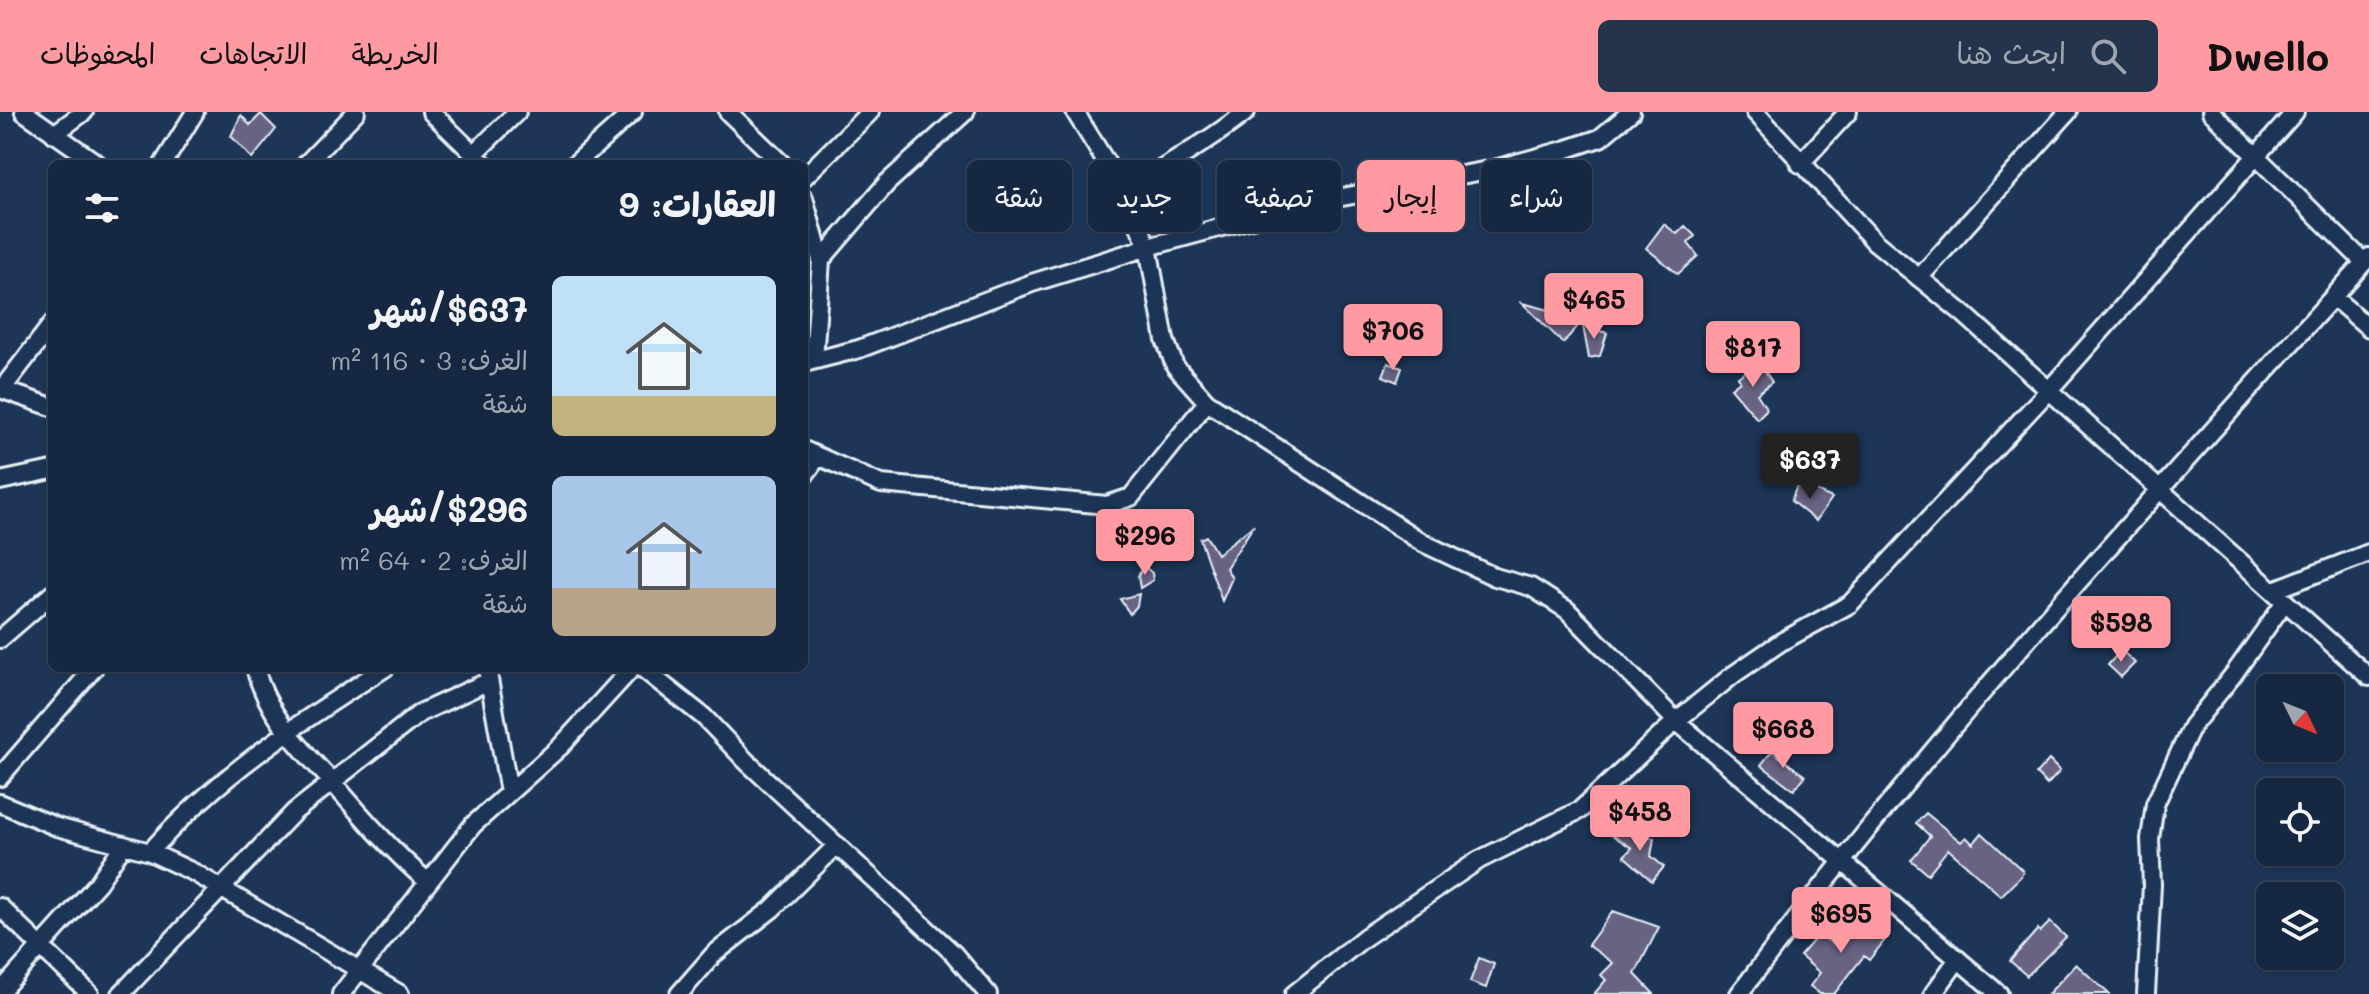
<!DOCTYPE html>
<html lang="ar">
<head>
<meta charset="utf-8">
<style>
  :root { --surface:#162841; --page:#23344c; --text:#f1f3f6; --muted:#9ea6b1; --line:#35445a; --accent:#ff9aa2 }
  body { margin:0; font-family:Mali,"Playpen Sans Arabic",sans-serif; background:var(--page); color:var(--text); direction:rtl; height:100vh; display:flex; flex-direction:column; font-size:30px; white-space:nowrap }
  * { box-sizing:border-box; margin:0 }
  p { font-size:26px; color:var(--muted) }
  .icon { flex:none; width:44px; height:44px; fill:none; stroke:currentColor; stroke-width:2; stroke-linecap:round; stroke-linejoin:round }
  .map { position:relative; flex:1; overflow:hidden; direction:ltr }
  .panel { position:absolute; left:48px; top:48px; width:760px; height:512px; display:flex; flex-direction:column; background:var(--surface); border-radius:12px; box-shadow:0 2px 6px #0004,0 0 0 2px var(--line); direction:rtl }
  .panel>* { flex:none }
  .top-card { position:absolute; left:832px; top:48px; width:760px; height:72px; direction:rtl; display:flex; gap:16px }
  .needle { width:52px; rotate:133deg }
  .tools { position:absolute; left:2256px; top:562px; display:grid; gap:16px }
  .tools a { display:grid; place-items:center; width:88px; height:88px; border-radius:12px; background:var(--surface); box-shadow:0 2px 6px #0004,0 0 0 2px var(--line); font-size:40px }
  .price { position:absolute; translate:-50% -68px; padding:0 18px; border-radius:8px; background:var(--accent); color:#111; font-size:26px; line-height:52px; filter:drop-shadow(0 2px 4px #0008) }
  .price::after { content:''; position:absolute; left:50%; top:48px; width:24px; height:18px; margin-left:-12px; background:inherit; clip-path:polygon(0 0,100% 0,50% 100%) }
  .price.on { background:#222; color:#fff }
  ul { padding:0; list-style:none }
  li { display:flex; align-items:center; gap:24px; height:200px; padding:0 32px }
  li span { display:grid; place-items:center; flex:none; width:224px; height:160px; border-radius:12px; color:#555 }
  li>.icon { margin-inline-start:auto }
  span .icon { width:96px; height:96px; fill:#fffc; stroke-width:1 }
  li b { font-size:34px }
  h2 { display:flex; justify-content:space-between; align-items:center; height:96px; padding:0 32px; font-size:34px }
  .chip { padding:0 28px; border-radius:12px; background:var(--surface); box-shadow:0 2px 6px #0004,0 0 0 2px var(--line); font-size:28px; line-height:72px }
  .chip.on { background:var(--accent); color:#111 }
  header { display:flex; align-items:center; gap:48px; box-sizing:border-box; height:112px; padding:0 40px; background:var(--accent); color:#111 }
  header strong { font-size:38px }
  nav { display:flex; gap:44px; margin-inline-start:auto; font-size:28px }
  .search { width:560px; height:72px; background:var(--page); display:flex; align-items:center; gap:20px; box-sizing:border-box; padding:0 28px; border-radius:12px; color:var(--muted); font-size:30px }
  .map>svg:first-child { display:block }
  .building { fill:#686483; stroke:#e8f1f8; stroke-width:2 }
  .lines { fill:none; stroke-linecap:round; stroke-linejoin:round }
  .minor-casing { stroke:#e8f1f8; stroke-width:22 }
  .minor { stroke:#1d3557; stroke-width:16 }
</style>
</head>
<body>
<header>
<strong>Dwello</strong>
<div class="search"><svg class="icon" aria-label="search" viewBox="0 0 24 24"><circle cx="10" cy="10" r="6"/><path d="M15 15l6 6"/></svg>ابحث هنا</div>
<nav><a>الخريطة</a><a>الاتجاهات</a><a>المحفوظات</a></nav>
</header>
<div class="map">
<svg width="2369" height="882" viewBox="0 0 2369 882">
  <rect width="100%" height="100%" fill="#1d3557"/>
  <filter id="ink" filterUnits="userSpaceOnUse"><feTurbulence type="fractalNoise" baseFrequency=".0125" numOctaves="2"/><feDisplacementMap in="SourceGraphic" scale="16" xChannelSelector="R" yChannelSelector="G"/><feConvolveMatrix kernelMatrix="1 2 1 2 8 2 1 2 1" color-interpolation-filters="sRGB"/></filter>
  <g filter="url(#ink)">
    <path class="building" d="M 261,2 L 276,17 L 252,47 L 231,24 L 241,3 L 250,13 Z
      M 1664,112 L 1677,122 L 1685,114 L 1695,124 L 1688,131 L 1698,144 L 1678,162 L 1646,136 Z
      M 1522,191 L 1569,203 L 1567,209 L 1579,213 L 1563,231 Z
      M 1403,214 L 1414,215 L 1422,220 L 1418,228 L 1407,233 Z
      M 1583,214 L 1607,221 L 1600,244 L 1589,246 Z
      M 1759,250 L 1772,270 L 1757,282 L 1767,297 L 1757,307 L 1731,276 L 1740,269 L 1738,265 Z
      M 1388,251 L 1402,256 L 1397,270 L 1383,264 Z
      M 1798,371 L 1832,386 L 1816,409 L 1791,389 Z
      M 1254,413 L 1226,456 L 1232,466 L 1222,489 L 1200,427 L 1206,424 L 1217,442 Z
      M 1144,454 L 1152,461 L 1153,468 L 1140,476 L 1138,464 Z
      M 1139,482 L 1137,494 L 1130,502 L 1120,487 Z
      M 2121,538 L 2135,551 L 2121,565 L 2108,553 Z
      M 1772,639 L 1805,664 L 1794,678 L 1761,653 Z
      M 2049,648 L 2060,659 L 2047,673 L 2036,662 Z
      M 1926,701 L 1961,730 L 1966,725 L 1973,732 L 1982,721 L 2023,759 L 2021,764 L 2001,784 L 1948,737 L 1928,762 L 1911,748 L 1930,724 L 1916,711 Z
      M 1604,718 L 1654,726 L 1651,744 L 1664,755 L 1652,769 L 1624,744 L 1632,736 Z
      M 1613,799 L 1659,815 L 1635,862 L 1654,882 L 1594,882 L 1606,868 L 1601,863 L 1613,851 L 1588,833 Z
      M 1854,805 L 1885,828 L 1869,848 L 1864,844 L 1834,882 L 1820,882 L 1810,874 L 1820,861 L 1800,844 L 1819,822 L 1833,832 Z
      M 2050,810 L 2066,825 L 2027,864 L 2010,849 L 2038,817 L 2040,820 Z
      M 1479,846 L 1494,852 L 1486,876 L 1470,870 Z
      M 2076,852 L 2109,882 L 2048,882 Z"/>
    <g class="lines">
      <defs>
        <path id="minor" d="M 24,0 L 98,52
          M 431,0 L 484,52
          M 728,0 L 782,52
          M 1075,0 L 1125,81 L 1148,135 L 1165,228 L 1175,254 L 1207,290 L 1423,431 L 1495,465 L 1531,475 L 1567,498 L 1676,609 L 1999,882
          M 1755,0 L 1875,130 L 1965,203 L 2369,565
          M 2211,0 L 2364,150
          M 54,22 L 84,0
          M 474,42 L 517,0
          M 163,52 L 195,0
          M 306,52 L 356,0
          M 575,52 L 633,0
          M 1800,52 L 1848,0
          M 804,65 L 870,0
          M 1125,81 C 1165,53 1208,31 1246,0
          M 804,86 L 821,148 L 814,248
          M 821,148 L 887,71 L 965,0
          M 1919,166 L 2068,0
          M 2333,185 L 2369,216
          M 804,251 L 859,237 L 1032,171 L 1148,135 L 1315,90 L 1494,57 L 1564,38 L 1600,26 L 1631,0
          M 0,277 L 52,295
          M 2,277 L 52,212
          M 804,338 L 881,372 L 1107,393 L 1131,385 L 1207,290
          M 804,364 L 817,346
          M 0,369 L 52,358
          M 2274,478 L 2369,441
          M 0,527 L 52,482
          M 255,556 C 268,605 301,636 334,672 C 364,707 393,740 428,770
          M 487,556 L 509,680
          M 642,556 L 704,605 L 747,650 L 953,841 L 988,882
          M 0,665 L 94,556
          M 0,691 L 57,715 L 150,740 L 195,761 L 400,882
          M 150,740 C 216,665 301,609 385,556
          M 0,795 L 90,882
          M 0,880 L 98,771 L 122,735
          M 121,882 L 294,700 L 420,601 L 487,570
          M 341,882 L 473,713 L 561,634 L 632,556
          M 679,882 L 714,842 L 772,797 L 837,733
          M 1294,882 L 1365,825 L 1479,748 L 1580,698 L 1676,609 L 1733,563 L 1781,530 L 1850,492 L 2049,278 L 2295,0
          M 1739,882 C 1933,624 2153,385 2369,145
          M 1933,882 L 1958,847
          M 2146,882 L 2152,773 L 2150,727 L 2155,692 L 2192,614 L 2233,563 L 2284,491"/>
      </defs>
      <use href="#minor" class="minor-casing"/>
      <use href="#minor" class="minor"/>
    </g>
  </g>
</svg>
<div class="tools">
<a><svg class="needle" viewBox="-14 -14 28 28"><path d="M0-13l5 13h-10z" fill="#e53935"/><path d="M0 13l5-13h-10z" fill="#9ea6b1"/></svg></a>
<a><svg class="icon" aria-label="locate" viewBox="0 0 24 24"><circle cx="12" cy="12" r="6"/><path d="M12 2v4M12 18v4M2 12h4M18 12h4"/></svg></a>
<a><svg class="icon" aria-label="layers" viewBox="0 0 24 24"><path d="M12 4l9 5-9 5-9-5zM3 14l9 5 9-5"/></svg></a>
</div>
<b class="price" style="left:1594px;top:229px">$465</b>
<b class="price" style="left:1393px;top:260px">$706</b>
<b class="price" style="left:1753px;top:277px">$817</b>
<b class="price on" style="left:1810px;top:389px">$637</b>
<b class="price" style="left:1145px;top:465px">$296</b>
<b class="price" style="left:2121px;top:552px">$598</b>
<b class="price" style="left:1783px;top:658px">$668</b>
<b class="price" style="left:1640px;top:741px">$458</b>
<b class="price" style="left:1841px;top:843px">$695</b>
<div class="top-card">
<a class="chip">شراء</a>
<a class="chip on">إيجار</a>
<a class="chip">تصفية</a>
<a class="chip">جديد</a>
<a class="chip">شقة</a>
</div>
<section class="panel">
<h2>العقارات: 9<svg class="icon" aria-label="filters" viewBox="0 0 24 24"><path d="M4 7h16M4 17h16"/><circle cx="9" cy="7" r="2"/><circle cx="15" cy="17" r="2"/></svg></h2>
<ul>
<li><span style="background:linear-gradient(#bfe0f5 75%,#c2b280 0)"><svg class="icon" aria-label="home" viewBox="0 0 24 24"><path d="M3 11l9-7 9 7M6 9v11h12V9"/></svg></span><div><b>$637/شهر</b><p>الغرف: 3 · 116 m²</p><p>شقة</p></div></li>
<li><span style="background:linear-gradient(#a9c7e8 70%,#b9a48a 0)"><svg class="icon" aria-label="home" viewBox="0 0 24 24"><path d="M3 11l9-7 9 7M6 9v11h12V9"/></svg></span><div><b>$296/شهر</b><p>الغرف: 2 · 64 m²</p><p>شقة</p></div></li>
</ul>
</section>
</div>
</body>
</html>
